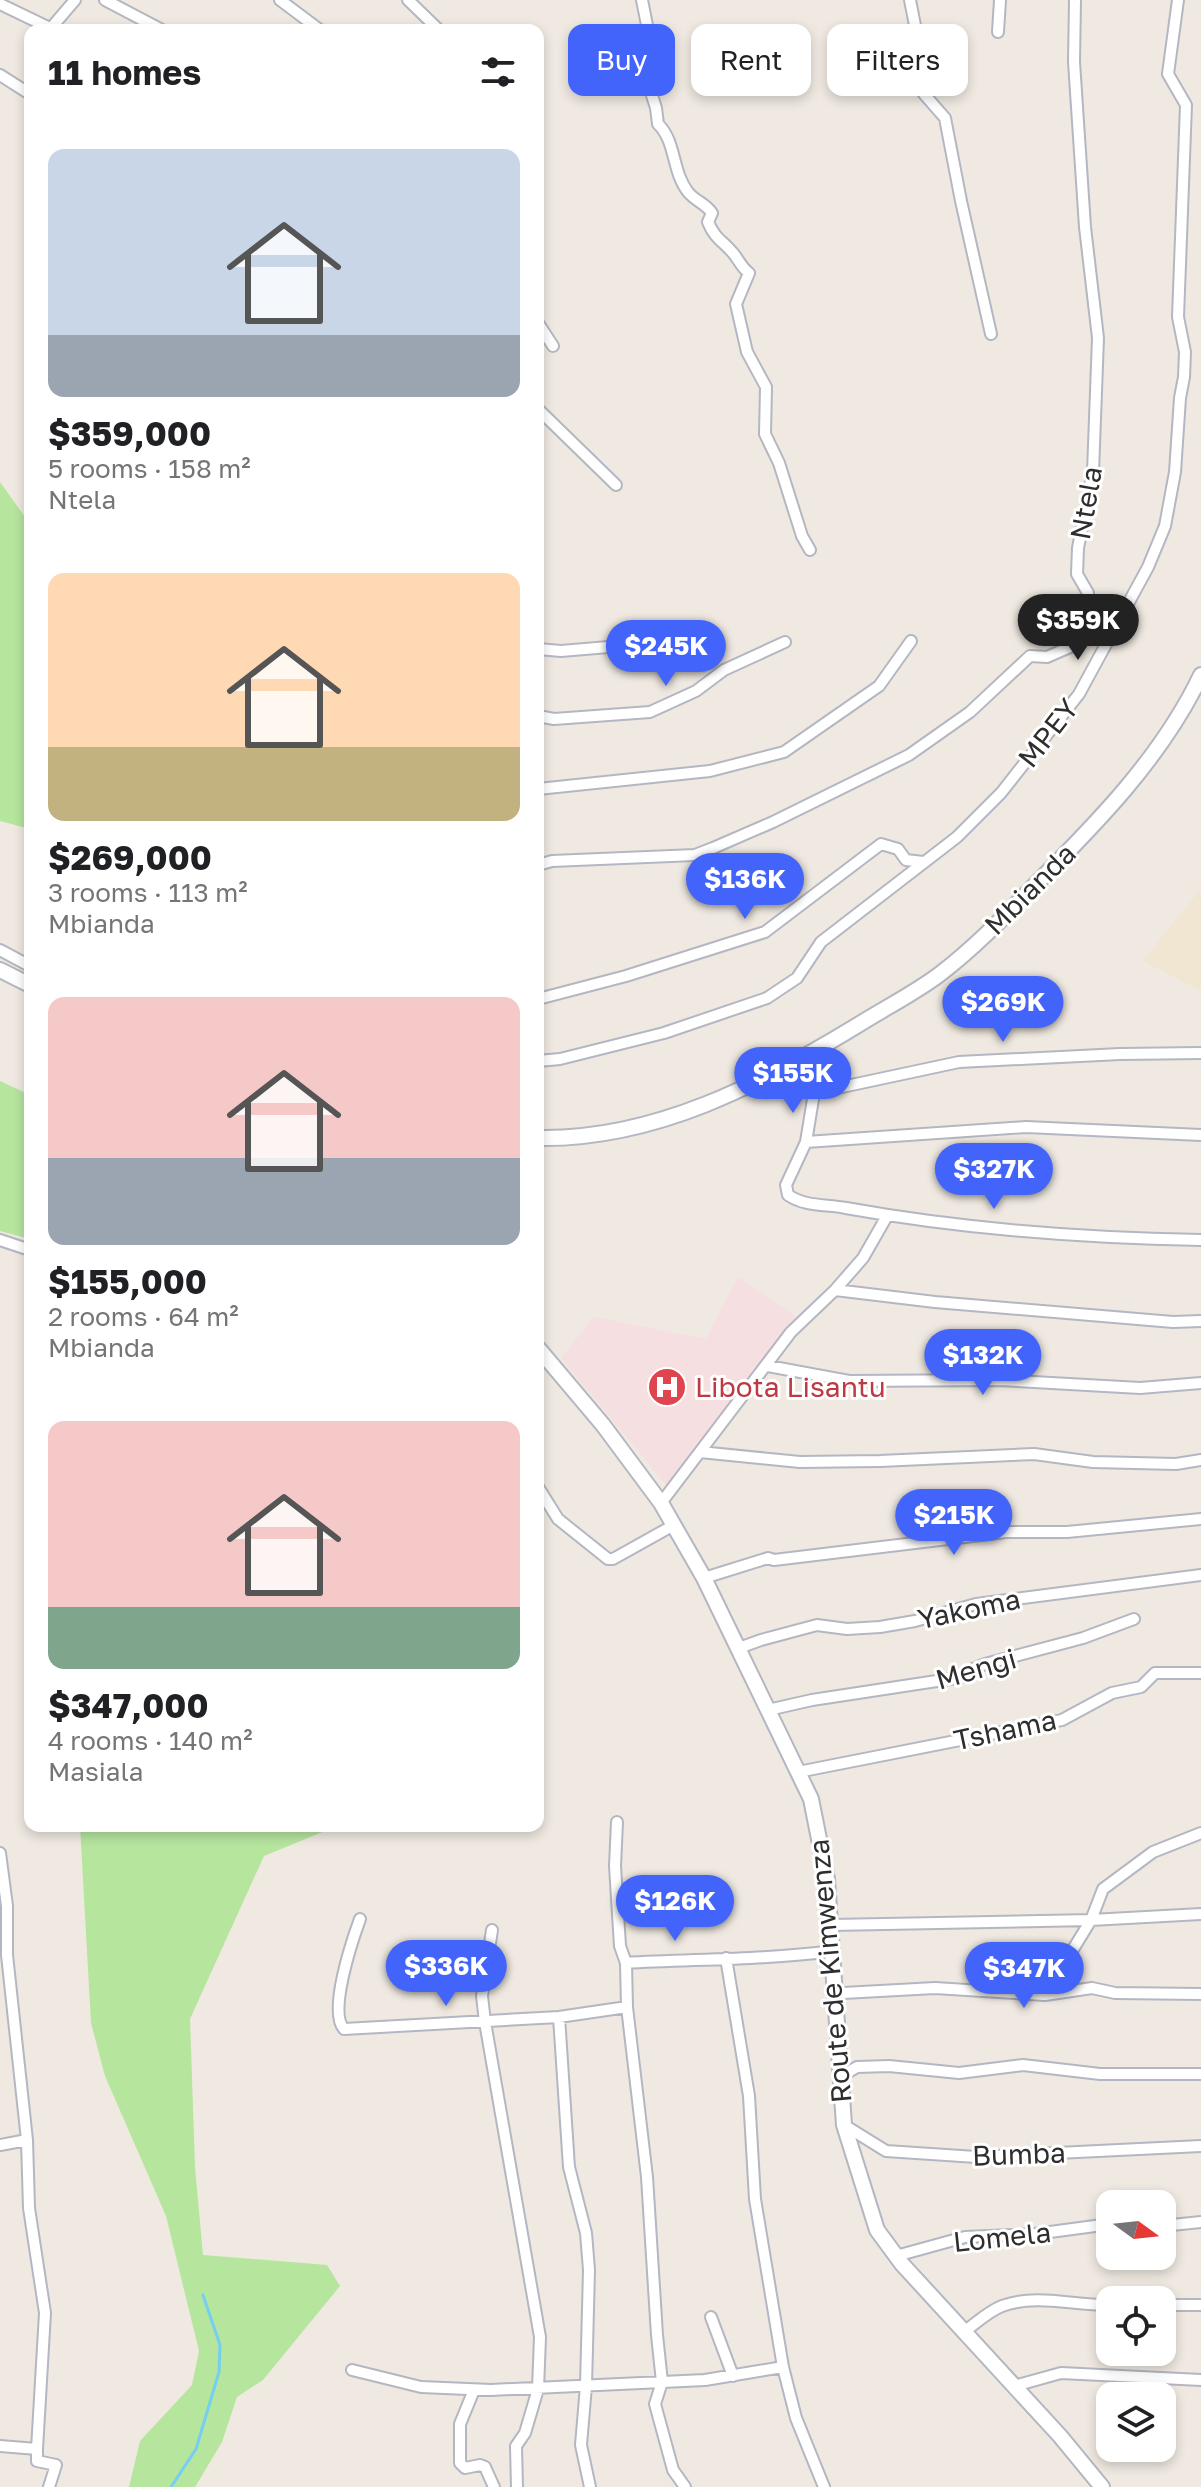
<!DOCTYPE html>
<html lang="en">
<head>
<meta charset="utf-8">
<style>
  :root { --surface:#fff; --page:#f6f6f6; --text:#202124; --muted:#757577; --accent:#4264fb }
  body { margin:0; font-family:"Golos Text",sans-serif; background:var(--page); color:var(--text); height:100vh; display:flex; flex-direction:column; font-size:30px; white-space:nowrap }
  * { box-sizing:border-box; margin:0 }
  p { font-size:26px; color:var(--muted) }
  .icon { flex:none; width:44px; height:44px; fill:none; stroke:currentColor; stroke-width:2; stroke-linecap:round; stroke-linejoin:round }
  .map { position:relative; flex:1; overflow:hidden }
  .drawer { position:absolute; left:24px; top:24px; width:520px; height:1808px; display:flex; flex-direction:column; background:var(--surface); border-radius:16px; box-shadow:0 4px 12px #0003 }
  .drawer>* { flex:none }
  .guide { position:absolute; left:568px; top:24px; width:512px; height:72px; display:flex; gap:16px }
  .needle { width:52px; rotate:105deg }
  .tools { position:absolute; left:1096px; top:2190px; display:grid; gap:16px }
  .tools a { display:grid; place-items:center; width:80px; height:80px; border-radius:16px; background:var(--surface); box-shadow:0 4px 12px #0003; font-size:40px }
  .price { position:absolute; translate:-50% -68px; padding:0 18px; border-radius:28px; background:var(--accent); color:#fff; font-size:26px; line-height:52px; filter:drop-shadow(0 2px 4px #0008) }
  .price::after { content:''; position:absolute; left:50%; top:48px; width:24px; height:18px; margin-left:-12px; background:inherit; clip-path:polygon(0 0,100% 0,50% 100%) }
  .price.on { background:#222; color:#fff }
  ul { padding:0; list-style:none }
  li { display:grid; align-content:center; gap:16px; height:424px; padding:0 24px }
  li span { display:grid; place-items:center; height:248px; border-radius:16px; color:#555 }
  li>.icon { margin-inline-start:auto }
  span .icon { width:144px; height:144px; fill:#fffc; stroke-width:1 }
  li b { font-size:34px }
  h2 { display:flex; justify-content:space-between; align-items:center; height:96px; padding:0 24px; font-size:34px }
  .chip { padding:0 28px; border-radius:16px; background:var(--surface); box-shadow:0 4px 12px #0003; font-size:28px; line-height:72px }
  .chip.on { background:var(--accent); color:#fff }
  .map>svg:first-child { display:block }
  .education { fill:#f0e6d1 }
  .medical { fill:#f5dfe0 }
  .green { fill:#b6e59e }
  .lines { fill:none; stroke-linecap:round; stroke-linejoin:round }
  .stream { stroke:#75cff0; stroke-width:3 }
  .street-casing { stroke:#b4b7c1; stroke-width:14 }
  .secondary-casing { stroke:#b4b7c1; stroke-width:18 }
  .street { stroke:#fff; stroke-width:10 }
  .secondary { stroke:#fff; stroke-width:14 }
  .labels { text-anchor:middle; stroke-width:6; stroke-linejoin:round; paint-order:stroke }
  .street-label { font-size:28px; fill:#2e2e2e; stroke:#fff }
  .health-label { font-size:28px; fill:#be3a42; stroke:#fff; text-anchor:start }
</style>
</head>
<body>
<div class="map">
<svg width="1201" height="2487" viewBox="0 0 1201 2487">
  <rect width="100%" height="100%" fill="#efe9e1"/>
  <path class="education" d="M 1201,889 L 1201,991 L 1143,961 Z"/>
  <path class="medical" d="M 738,1277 L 799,1319 L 668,1487 L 561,1358 L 594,1317 L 706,1339 Z"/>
  <path class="green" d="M 0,482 L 30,524 L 30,829 L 0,821 Z
    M 0,1081 L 30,1095 L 30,1239 L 0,1231 Z
    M 80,1826 L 337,1826 L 264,1856 L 190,2019 L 195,2167 L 203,2255 L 327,2265 L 340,2286 L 263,2380 L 237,2397 L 222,2442 L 195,2487 L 129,2487 L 140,2441 L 192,2385 L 199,2351 L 166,2216 L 105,2076 L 91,2023 Z"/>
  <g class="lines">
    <path class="stream" d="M 171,2487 L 196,2449 L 219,2372 L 220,2345 L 203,2295"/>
    <defs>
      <path id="street" d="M 105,0 L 162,30
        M 280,0 L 320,30
        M 408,0 L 439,30
        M 642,0 L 647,25 L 643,67 L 656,108 L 658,124 C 676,141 672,172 688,192 C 695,201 705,203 712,213 L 708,222 C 715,239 722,240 733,253 C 739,260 741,267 749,273 L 736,304 L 747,352 L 766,387 L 765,434 L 779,463 L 802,536 L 810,550
        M 910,0 L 927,86 L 924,94 L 945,118 L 961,201 L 991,334
        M 0,4 L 54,30
        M 51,28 L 75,0
        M 998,32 L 1000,0
        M 0,75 L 30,94
        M 538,323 L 553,346
        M 538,409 L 616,485
        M 538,649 L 561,651 L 656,643
        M 538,716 L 554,719 L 650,712 L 696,691 L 724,670 L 785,642
        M 538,789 L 710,771 L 784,752 L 879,686 L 911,641
        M 538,865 L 552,861 L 695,855 L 713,848 L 773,822 L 909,755 L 970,712 L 1030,656 L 1047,657 L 1070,647 L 1085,617 L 1088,593 L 1077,574 L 1078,548 L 1093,472 L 1098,338 L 1085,227 L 1074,62 L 1075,0
        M 0,950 L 30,966
        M 538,999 L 626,976 L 765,932 L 881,844 L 898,849 L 906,860 L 923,862
        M 1201,1053 L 1120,1054 L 959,1062 L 814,1093 L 806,1142 L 786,1185 L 788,1195 C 806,1207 825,1204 846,1208 C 962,1229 1083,1238 1201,1240
        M 538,1061 L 560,1059 L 664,1033 L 767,998 L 797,978 L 821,942 L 957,837 L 1001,793 L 1079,694 L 1148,567 L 1165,526 L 1175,472 L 1180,398 L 1184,377 L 1185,352 L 1178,317 L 1186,105 L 1168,74 L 1178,0
        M 806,1142 L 1026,1127 L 1201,1135
        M 0,1240 L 30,1250
        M 835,1290 L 935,1302 L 1173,1322 L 1201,1321
        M 768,1366 L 849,1381 L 1000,1380 L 1140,1388 L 1201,1383
        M 700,1452 L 800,1462 L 880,1461 L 1034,1454 L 1093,1462 L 1176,1464 L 1201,1460
        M 538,1487 L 558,1519 L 608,1559 L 613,1559 L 674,1525
        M 661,1503 L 791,1332 L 835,1290 L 863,1258 L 887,1216
        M 704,1578 L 768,1558 L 774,1560 L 1006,1532 L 1067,1532 L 1201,1519
        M 739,1648 L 761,1640 L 817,1625 L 847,1629 L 880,1627 L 915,1621 L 976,1604 L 1201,1575
        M 768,1710 L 812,1700 L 963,1677 L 973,1669 L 985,1664 L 1083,1638 L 1134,1619
        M 798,1772 L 1062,1720 L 1112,1693 L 1141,1687 L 1155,1673 L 1201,1673
        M 617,1822 L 615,1866 L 620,1946 L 626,1963 L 627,2007 L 647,2177 L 657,2335 L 662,2382 L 655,2404 L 673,2470 L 685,2487
        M 0,1853 L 7,1906 L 7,1955 L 27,2140 L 29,2208 L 45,2313 L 37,2449
        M 360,1919 C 352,1941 328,2012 344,2029 L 559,2017 L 627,2007
        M 831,1925 L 1091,1920 L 1201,1914
        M 492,1930 L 482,1996 L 485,2022 L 540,2337 L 538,2389 L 525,2433 L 516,2446 L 517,2487
        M 726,1958 L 749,2096 L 755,2199 L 783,2367 L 796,2418 L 824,2487
        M 626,1963 C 695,1959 764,1960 832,1951
        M 1045,1995 L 1091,1920 L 1103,1889 L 1153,1852 L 1201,1833
        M 835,1999 L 843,1993 L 935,1988 L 1045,1995 L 1092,1988 L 1115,1993 L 1201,1994
        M 559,2017 L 569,2167 L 586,2233 L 589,2270 L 586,2386 L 581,2445 L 590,2487
        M 840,2077 L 857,2067 L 889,2066 L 959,2073 L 1023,2065 L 1100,2074 L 1201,2074
        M 844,2125 L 886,2151 L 976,2157 L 1201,2146
        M 0,2145 L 27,2140
        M 1162,2226 L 1201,2222
        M 896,2256 L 965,2237 L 1035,2234 L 1110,2224
        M 1162,2305 L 1201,2305
        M 711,2317 L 733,2376
        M 965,2331 C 976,2323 989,2311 1002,2306 C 1038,2293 1074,2306 1110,2305
        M 352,2370 L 421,2387 L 491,2390 L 705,2380 L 783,2367
        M 1014,2386 L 1061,2373 L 1201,2380
        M 474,2390 L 460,2424 L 460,2463 L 465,2468 L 480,2465 L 485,2467 L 494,2487
        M 0,2446 L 37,2449 L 37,2461 L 56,2465 L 49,2487"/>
      <path id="secondary" d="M 0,970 L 30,985
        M 538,1138 C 655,1140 761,1084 858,1025 C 885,1008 915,993 940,974 C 974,948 1004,917 1033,887 C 1096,824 1162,757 1201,675
        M 538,1348 L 603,1425 L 661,1503 L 704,1578 L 811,1799 L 827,1879 L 844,2125 L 877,2230 L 902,2264 L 1060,2436 L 1102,2487"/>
    </defs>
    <use href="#street" class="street-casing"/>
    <use href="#secondary" class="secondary-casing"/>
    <use href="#street" class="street"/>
    <use href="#secondary" class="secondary"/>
  </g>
  <defs>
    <symbol id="hospital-disc" viewBox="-11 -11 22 22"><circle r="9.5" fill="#e0444e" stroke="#fff"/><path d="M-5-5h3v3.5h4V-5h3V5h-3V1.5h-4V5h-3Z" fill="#fff"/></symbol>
  </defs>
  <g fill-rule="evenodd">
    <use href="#hospital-disc" x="645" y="1365" width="44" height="44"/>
  </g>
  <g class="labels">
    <g class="street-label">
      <text transform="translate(1086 503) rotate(-80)" y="10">Ntela</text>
      <text transform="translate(1048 733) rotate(-52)" y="10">MPEY</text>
      <text transform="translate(1030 889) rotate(-45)" y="10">Mbianda</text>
      <text transform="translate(969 1609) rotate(-12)" y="10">Yakoma</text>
      <text transform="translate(976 1669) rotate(-16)" y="10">Mengi</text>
      <text transform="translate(1005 1730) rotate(-12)" y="10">Tshama</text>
      <text transform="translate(830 1971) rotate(-95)" y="10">Route de Kimwenza</text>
      <text transform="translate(1019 2154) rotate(-2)" y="10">Bumba</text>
      <text transform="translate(1002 2237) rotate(-6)" y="10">Lomela</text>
    </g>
    <g class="health-label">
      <text x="695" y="1397">Libota Lisantu</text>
    </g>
  </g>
</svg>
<div class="tools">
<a><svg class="needle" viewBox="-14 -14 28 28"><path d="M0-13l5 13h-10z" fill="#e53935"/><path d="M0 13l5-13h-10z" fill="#757577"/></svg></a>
<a><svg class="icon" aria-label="locate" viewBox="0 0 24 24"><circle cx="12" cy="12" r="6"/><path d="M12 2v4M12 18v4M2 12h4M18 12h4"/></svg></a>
<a><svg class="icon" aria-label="layers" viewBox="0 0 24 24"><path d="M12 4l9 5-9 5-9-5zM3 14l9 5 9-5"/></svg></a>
</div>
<b class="price on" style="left:1078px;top:662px">$359K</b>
<b class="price" style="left:666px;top:688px">$245K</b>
<b class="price" style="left:745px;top:921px">$136K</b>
<b class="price" style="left:1003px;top:1044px">$269K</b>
<b class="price" style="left:793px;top:1115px">$155K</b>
<b class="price" style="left:994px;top:1211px">$327K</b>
<b class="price" style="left:983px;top:1397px">$132K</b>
<b class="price" style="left:954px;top:1557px">$215K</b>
<b class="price" style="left:675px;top:1943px">$126K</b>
<b class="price" style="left:446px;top:2008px">$336K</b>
<b class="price" style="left:1024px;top:2010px">$347K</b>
<div class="guide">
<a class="chip on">Buy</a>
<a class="chip">Rent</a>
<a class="chip">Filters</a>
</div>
<section class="drawer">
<h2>11 homes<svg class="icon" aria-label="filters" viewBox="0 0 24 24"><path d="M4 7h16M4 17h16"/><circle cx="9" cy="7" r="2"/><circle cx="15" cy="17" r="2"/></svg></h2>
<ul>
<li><span style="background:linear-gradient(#c9d6e8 75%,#9aa5b1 0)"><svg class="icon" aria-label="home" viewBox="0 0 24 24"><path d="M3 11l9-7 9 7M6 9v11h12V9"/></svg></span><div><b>$359,000</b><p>5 rooms · 158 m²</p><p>Ntela</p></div></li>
<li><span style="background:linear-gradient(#ffd9b3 70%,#c2b280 0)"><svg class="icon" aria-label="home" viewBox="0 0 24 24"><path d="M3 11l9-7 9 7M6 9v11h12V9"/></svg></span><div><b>$269,000</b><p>3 rooms · 113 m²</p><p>Mbianda</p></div></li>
<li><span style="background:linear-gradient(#f6c9c9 65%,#9aa5b1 0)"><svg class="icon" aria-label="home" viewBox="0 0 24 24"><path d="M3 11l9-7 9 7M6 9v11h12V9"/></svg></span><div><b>$155,000</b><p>2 rooms · 64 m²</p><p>Mbianda</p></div></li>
<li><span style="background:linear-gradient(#f6c9c9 75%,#7fa58c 0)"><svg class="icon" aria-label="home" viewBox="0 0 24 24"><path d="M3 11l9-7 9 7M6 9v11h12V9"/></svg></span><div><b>$347,000</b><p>4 rooms · 140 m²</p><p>Masiala</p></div></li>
</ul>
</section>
</div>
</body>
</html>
